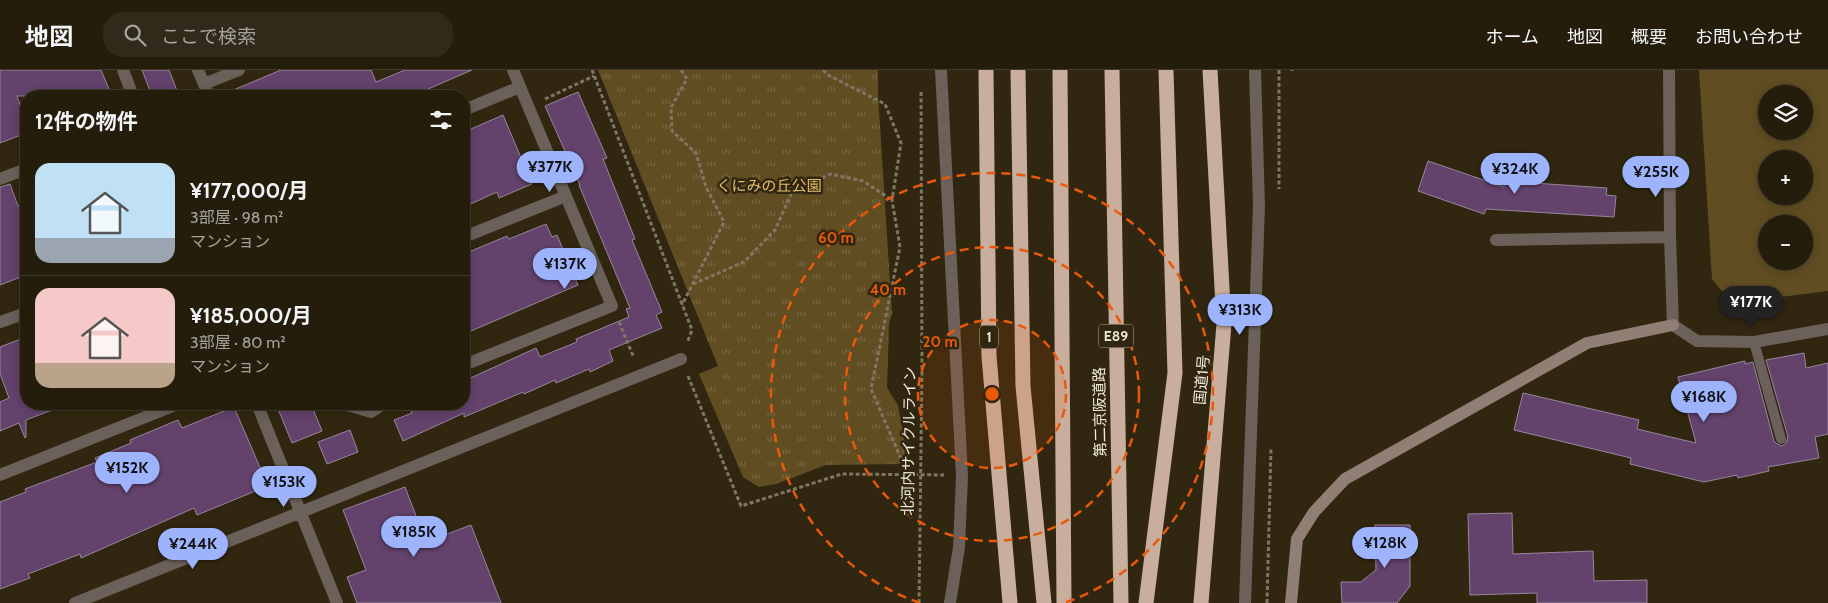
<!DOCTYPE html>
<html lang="ja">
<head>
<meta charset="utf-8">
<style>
  :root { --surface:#251d0c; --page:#312a1a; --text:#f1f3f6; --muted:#a3a29d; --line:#423b2d; --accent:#9db4fd }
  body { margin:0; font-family:Cabin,"Noto Sans JP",sans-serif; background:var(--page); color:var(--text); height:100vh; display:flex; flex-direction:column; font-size:19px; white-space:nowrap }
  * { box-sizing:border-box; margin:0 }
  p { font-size:16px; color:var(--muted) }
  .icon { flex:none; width:28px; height:28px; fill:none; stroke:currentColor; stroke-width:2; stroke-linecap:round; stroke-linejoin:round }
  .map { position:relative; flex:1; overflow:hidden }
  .sheet { position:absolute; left:20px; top:20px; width:450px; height:320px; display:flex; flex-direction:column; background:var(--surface); border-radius:20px; box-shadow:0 2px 12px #0003,0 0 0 1px var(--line) }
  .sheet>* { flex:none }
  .tools { position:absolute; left:1758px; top:15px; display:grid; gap:10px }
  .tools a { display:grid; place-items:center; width:55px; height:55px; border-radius:50%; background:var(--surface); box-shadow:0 2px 12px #0003,0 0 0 1px var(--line); font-size:25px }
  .price { position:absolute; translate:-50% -42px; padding:0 11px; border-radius:18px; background:var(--accent); color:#111; font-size:16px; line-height:32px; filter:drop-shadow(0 1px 2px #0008) }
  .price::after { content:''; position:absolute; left:50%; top:30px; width:15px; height:11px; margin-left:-8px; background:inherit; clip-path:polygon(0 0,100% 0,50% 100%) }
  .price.active { background:#222; color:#fff }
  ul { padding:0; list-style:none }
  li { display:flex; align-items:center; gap:15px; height:125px; padding:0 15px }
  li+li { border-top:1px solid var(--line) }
  li span { display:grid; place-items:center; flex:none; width:140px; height:100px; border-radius:15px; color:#555 }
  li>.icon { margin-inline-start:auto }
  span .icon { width:60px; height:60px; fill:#fffc; stroke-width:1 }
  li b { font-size:21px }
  h2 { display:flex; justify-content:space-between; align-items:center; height:60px; padding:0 15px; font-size:21px }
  header { display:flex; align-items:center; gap:30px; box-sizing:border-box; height:70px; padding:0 25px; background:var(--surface); border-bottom:1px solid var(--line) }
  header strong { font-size:24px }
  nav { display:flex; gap:28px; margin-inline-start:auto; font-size:18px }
  .search { width:350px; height:45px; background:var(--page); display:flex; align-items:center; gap:12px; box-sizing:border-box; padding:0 18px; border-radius:20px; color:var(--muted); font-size:19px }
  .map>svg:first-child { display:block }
  .grass { fill:#604d22; fill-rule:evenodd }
  .park { fill:url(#park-tufts) }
  .building { fill:#63426c; stroke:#98869d }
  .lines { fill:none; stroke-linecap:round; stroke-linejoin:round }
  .path { stroke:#7f7663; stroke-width:3; stroke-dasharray:4 2.5; stroke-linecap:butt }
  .lane { stroke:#6b605a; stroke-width:10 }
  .street { stroke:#6b605a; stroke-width:12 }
  .secondary { stroke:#917f75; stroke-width:12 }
  .highway { stroke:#c9ad9d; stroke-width:15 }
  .ring { fill:none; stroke:#e8590c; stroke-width:2.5; stroke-dasharray:9 6 }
  .labels { text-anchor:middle; stroke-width:5; stroke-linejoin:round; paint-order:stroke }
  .shield { fill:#312710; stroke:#b7b09f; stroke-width:1 }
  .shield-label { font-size:14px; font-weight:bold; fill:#f1eadc }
  .park-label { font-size:15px; fill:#e4bf6d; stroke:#312710 }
  .street-label { font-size:15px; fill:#f1eadc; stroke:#312710 }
  .centre { fill:#e8590c; stroke:#312710; stroke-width:2.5 }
  .ring-label { font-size:15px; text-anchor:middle; font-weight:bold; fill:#e8590c; stroke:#312710; stroke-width:5; stroke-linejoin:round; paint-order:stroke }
</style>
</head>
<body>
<header>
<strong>地図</strong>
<div class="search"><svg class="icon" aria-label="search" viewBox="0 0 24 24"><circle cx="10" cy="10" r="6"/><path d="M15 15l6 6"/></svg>ここで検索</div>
<nav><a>ホーム</a><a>地図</a><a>概要</a><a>お問い合わせ</a></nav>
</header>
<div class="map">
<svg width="1828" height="533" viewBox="0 0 1828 533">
  <defs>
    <pattern id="park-tufts" width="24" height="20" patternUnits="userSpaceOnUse" patternTransform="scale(1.25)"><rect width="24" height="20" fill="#604d22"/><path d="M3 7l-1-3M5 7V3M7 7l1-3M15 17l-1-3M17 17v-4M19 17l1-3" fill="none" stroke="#776742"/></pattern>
  </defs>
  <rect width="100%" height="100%" fill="#312710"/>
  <path class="grass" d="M 1699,0 L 1828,0 L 1828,221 L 1732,233 L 1712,209 ZM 1766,24 L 1804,24 L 1804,61 L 1766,61 ZM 1766,89 L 1804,89 L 1804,126 L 1766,126 ZM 1766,154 L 1804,154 L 1804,191 L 1766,191 Z"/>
  <path class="park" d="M 598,0 L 878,0 L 878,25 L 892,243 L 889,255 L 887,318 L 898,335 L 906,379 L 902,394 L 826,395 L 776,414 L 759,417 L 743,407 L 699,304 L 718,296 Z"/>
  <path class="building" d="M 0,0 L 101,0 L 112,26 L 17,26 L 26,52 L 26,63 L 0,73 Z
    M 142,0 L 169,0 L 179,26 L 152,26 Z
    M 281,0 L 371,0 L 376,12 L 405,0 L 472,0 L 412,26 L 219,26 Z
    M 578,22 L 607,88 L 603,89 L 635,169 L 632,170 L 662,242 L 656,245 L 662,258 L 609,280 L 613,291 L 590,302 L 589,299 L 556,313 L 555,310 L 524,324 L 523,322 L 464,347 L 464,343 L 403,371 L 394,350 L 412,343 L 408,334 L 464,334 L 464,311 L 536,278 L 540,287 L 577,272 L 576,269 L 629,247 L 626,239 L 630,238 L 579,115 L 580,115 L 545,36 Z
    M 503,45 L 532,114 L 499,128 L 497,122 L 464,137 L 464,62 Z
    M 1428,91 L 1504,117 L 1504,111 L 1607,118 L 1606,125 L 1616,126 L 1614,147 L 1486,139 L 1484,144 L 1418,121 Z
    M 10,114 L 18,136 L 26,133 L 26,205 L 0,215 L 0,117 Z
    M 546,154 L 552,167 L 557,165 L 578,215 L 464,264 L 464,184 L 507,166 L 509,169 Z
    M 26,267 L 26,334 L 65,335 L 26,350 L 26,367 L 25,368 L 19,353 L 0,361 L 0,332 L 9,328 L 0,304 L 0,277 Z
    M 1804,283 L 1806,298 L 1828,293 L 1828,364 L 1815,367 L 1819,388 L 1768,397 L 1769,401 L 1738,408 L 1737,405 L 1704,412 L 1630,394 L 1631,388 L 1514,360 L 1523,323 L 1639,350 L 1637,359 L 1696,373 L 1678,307 L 1745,291 L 1745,294 L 1753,292 L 1774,371 L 1777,374 L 1782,376 L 1786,373 L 1788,367 L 1766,290 Z
    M 276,334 L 311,334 L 322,361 L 292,373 Z
    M 234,337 L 265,409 L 255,413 L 258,420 L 197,445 L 194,438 L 81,488 L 80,484 L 28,504 L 30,508 L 0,519 L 0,432 L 26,422 L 25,419 L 97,392 L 95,388 L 131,373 L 130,370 L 178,350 L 182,358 Z
    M 350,360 L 358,382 L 327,394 L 318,372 Z
    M 405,417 L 426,472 L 471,455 L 501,533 L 357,533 L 347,507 L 366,500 L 343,440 Z
    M 1512,443 L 1513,484 L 1593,481 L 1594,511 L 1647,510 L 1647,533 L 1537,533 L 1537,523 L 1470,525 L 1468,444 Z
    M 1375,455 L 1410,455 L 1410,516 L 1397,533 L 1342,533 L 1341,512 L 1361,512 L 1376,500 Z"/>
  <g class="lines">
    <path class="path" d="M 592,0 L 692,260 L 687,273
      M 681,0 L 687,9 L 671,37 L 672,61 L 696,83 L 706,117 L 724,152 L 682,235
      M 823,0 L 828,5 L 885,34 L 901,73 L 892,130 L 900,177 L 871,319 L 908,405
      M 1279,0 L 1279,119
      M 1292,0 L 1292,1
      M 545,29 L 594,6
      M 693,214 L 744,192 L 775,160 L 793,120 L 831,104 L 863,111 L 892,130
      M 619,252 L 634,288
      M 688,306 L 741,436 L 842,404 L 944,405
      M 919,533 L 922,302 L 921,21
      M 1267,533 L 1271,378"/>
    <path class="lane" d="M 1754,272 L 1781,369"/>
    <path class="street" d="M 123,0 L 133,26
      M 198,0 L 209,26
      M 941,0 L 962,406 L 959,477 L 950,533
      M 1669,0 L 1670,167 L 1673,255 L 1697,271 L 1754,272 L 1828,259
      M 204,14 L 239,0
      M 464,40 L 520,17
      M 0,109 L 26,99
      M 464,167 L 566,126
      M 1496,170 L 1670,167
      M 0,252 L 26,243
      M 464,295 L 612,236 L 513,0
      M 257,334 L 337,533
      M 344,334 L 371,342 L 383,334
      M 0,405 L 178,334
      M 75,533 L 681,289
      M 1245,533 L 1259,136 L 1255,0"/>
    <path class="secondary" d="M 1291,533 L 1297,469 L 1314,442 L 1345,409 L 1587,273 L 1673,255"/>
    <path class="highway" d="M 986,0 L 989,286 L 1010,533
      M 1018,0 L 1023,316 L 1044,533
      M 1060,0 L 1064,533
      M 1112,0 L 1121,533
      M 1146,533 L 1175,303 L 1166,0
      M 1201,533 L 1224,254 L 1210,0"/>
  </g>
  <circle cx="992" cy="324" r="74" fill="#e8590c" fill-opacity=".12"/>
  <g class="ring">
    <circle cx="992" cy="324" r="74"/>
    <circle cx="992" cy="324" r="147"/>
    <path d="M920 533A221 221 0 1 1 1064 533"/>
  </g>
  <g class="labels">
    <g class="shield">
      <rect x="1098.5" y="254.5" width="35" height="23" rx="4"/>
      <rect x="980" y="255.5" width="18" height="23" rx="4"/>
    </g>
    <g class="shield-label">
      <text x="1116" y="271">E89</text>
      <text x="989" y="272">1</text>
    </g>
    <g class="park-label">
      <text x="769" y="121">くにみの丘公園</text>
    </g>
    <g class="street-label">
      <text transform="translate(1202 310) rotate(-85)" y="5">国道1号</text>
      <text transform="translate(1100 342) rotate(-91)" y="5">第二京阪道路</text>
      <text transform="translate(909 371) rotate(-89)" y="5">北河内サイクルライン</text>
    </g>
  </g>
  <circle cx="992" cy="324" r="8" class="centre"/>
  <g class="ring-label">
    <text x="836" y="173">60 m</text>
    <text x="888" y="225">40 m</text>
    <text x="940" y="277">20 m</text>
  </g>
</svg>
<div class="tools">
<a><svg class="icon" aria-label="layers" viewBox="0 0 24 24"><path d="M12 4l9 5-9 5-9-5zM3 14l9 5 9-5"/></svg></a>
<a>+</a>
<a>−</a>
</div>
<b class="price" style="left:550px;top:123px">¥377K</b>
<b class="price" style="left:1515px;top:125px">¥324K</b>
<b class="price" style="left:1656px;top:128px">¥255K</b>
<b class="price" style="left:565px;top:220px">¥137K</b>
<b class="price active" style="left:1751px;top:258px">¥177K</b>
<b class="price" style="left:1240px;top:266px">¥313K</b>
<b class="price" style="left:1704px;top:353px">¥168K</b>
<b class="price" style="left:127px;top:424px">¥152K</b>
<b class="price" style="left:284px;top:438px">¥153K</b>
<b class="price" style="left:414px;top:488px">¥185K</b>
<b class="price" style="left:1385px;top:499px">¥128K</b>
<b class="price" style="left:193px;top:500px">¥244K</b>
<section class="sheet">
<h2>12件の物件<svg class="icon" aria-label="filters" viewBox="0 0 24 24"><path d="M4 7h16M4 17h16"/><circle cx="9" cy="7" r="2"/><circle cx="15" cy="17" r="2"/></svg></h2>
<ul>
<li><span style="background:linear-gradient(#bfe0f5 75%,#9aa5b1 0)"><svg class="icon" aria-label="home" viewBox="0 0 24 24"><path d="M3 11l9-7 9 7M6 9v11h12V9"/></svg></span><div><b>¥177,000/月</b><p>3部屋 · 98 m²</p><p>マンション</p></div></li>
<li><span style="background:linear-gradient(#f6c9c9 75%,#b9a48a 0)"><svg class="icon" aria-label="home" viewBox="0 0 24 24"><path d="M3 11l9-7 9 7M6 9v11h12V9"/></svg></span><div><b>¥185,000/月</b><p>3部屋 · 80 m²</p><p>マンション</p></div></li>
</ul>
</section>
</div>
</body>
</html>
